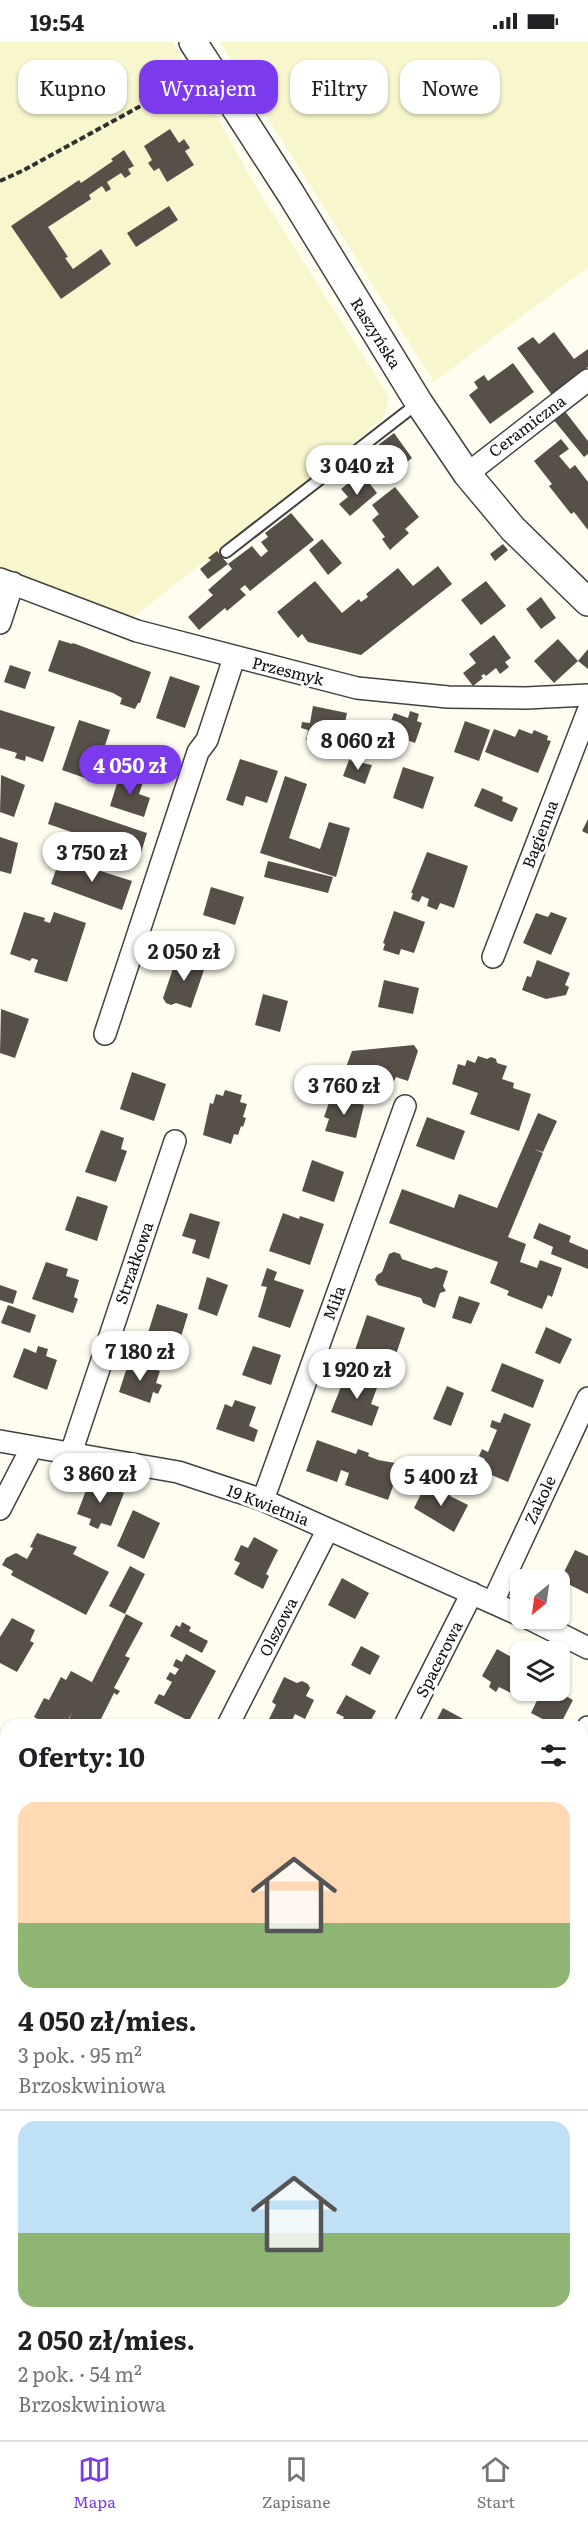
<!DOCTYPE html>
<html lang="pl">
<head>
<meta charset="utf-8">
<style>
  :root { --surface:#fff; --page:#f2f2f2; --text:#202124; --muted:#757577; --line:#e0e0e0; --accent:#7c3aed }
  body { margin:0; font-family:Literata,serif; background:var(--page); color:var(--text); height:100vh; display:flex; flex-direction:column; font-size:22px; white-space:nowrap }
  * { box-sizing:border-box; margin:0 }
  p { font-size:20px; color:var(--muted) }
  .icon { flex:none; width:33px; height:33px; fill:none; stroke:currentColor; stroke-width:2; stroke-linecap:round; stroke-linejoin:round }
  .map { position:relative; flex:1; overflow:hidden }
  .drawer { position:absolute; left:0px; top:1677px; width:588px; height:722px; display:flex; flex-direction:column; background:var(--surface); border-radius:18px 18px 0 0; box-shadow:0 2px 4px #0004 }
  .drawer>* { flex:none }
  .guide { position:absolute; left:18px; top:18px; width:552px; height:54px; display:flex; gap:12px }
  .needle { width:39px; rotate:209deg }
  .buttons { position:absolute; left:510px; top:1527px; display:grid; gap:12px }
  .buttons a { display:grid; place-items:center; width:60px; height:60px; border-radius:12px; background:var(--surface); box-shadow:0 2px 4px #0004; font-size:30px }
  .price { position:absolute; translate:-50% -51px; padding:0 14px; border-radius:21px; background:#fff; color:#222; font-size:20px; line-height:39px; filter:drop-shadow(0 2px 3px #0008) }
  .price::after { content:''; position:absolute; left:50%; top:36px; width:18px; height:14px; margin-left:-9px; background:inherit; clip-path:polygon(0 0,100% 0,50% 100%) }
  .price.on { background:var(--accent); color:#fff }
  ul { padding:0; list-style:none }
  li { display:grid; align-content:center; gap:12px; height:318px; padding:0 18px }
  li+li { border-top:2px solid var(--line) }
  li span { display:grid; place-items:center; height:186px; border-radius:18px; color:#555 }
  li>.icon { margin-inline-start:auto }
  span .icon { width:108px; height:108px; fill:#fffc; stroke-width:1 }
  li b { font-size:26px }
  h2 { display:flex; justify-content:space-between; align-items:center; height:72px; padding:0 18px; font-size:26px }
  .pill { padding:0 21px; border-radius:18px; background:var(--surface); box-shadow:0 2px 4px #0004; font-size:21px; line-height:54px }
  .pill.on { background:var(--accent); color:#fff }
  .status { display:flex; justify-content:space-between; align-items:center; height:42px; padding:0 30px; background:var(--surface); direction:ltr }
  .status svg { height:16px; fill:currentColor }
  .menu { display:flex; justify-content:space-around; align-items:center; height:84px; border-top:2px solid var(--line); background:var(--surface); font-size:16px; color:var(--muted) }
  .menu a { display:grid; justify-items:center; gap:3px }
  .menu .on { color:var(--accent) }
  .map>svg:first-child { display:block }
  .farmland { fill:#f7f6cd }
  .building { fill:#575049 }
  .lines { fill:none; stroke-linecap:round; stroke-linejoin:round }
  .service-casing { stroke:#414141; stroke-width:14 }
  .minor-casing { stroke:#414141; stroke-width:24 }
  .tertiary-casing { stroke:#414141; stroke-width:30 }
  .path { stroke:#303030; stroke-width:4; stroke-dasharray:6 3; stroke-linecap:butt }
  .service { stroke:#fff; stroke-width:10 }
  .minor { stroke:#fff; stroke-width:21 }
  .tertiary { stroke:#fff; stroke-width:27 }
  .labels { text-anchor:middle; stroke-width:6; stroke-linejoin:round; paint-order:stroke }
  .street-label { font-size:16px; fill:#0e0e0e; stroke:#fff }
</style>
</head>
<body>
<div class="status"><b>19:54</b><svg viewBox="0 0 49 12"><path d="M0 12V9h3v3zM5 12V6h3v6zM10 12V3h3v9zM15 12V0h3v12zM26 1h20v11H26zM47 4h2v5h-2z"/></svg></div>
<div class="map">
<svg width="588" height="2398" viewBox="0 0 588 2398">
  <rect width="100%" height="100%" fill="#fffdef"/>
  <path class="farmland" d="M 2,0 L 172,0 L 203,50 L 256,145 L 389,355 L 384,375 L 308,439 L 132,576 L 0,527 L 0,1 Z
    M 220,0 L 588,0 L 588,225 L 434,340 Z"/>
  <path class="building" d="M 170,87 L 179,101 L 184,97 L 190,106 L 185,109 L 194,123 L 167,140 L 159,126 L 154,129 L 148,121 L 152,118 L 144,104 Z
    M 124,108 L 134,124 L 128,127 L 131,132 L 125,136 L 121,131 L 107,140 L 111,147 L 106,150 L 102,144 L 89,153 L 91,157 L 48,185 L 68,215 L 65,216 L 73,227 L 101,207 L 111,222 L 61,257 L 11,184 L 79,138 L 81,141 L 113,119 L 111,117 Z
    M 169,164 L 178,178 L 136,205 L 127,191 Z
    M 554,290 L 574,317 L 588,307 L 588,325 L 552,353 L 517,306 L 533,295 L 539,302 Z
    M 513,321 L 534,350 L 490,382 L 469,353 L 478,346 L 474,340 L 484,333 L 488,339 Z
    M 564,368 L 588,399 L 588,412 L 584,415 L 553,377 Z
    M 394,391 L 412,416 L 385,437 L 366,412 Z
    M 561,397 L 569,407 L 559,414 L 570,427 L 575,423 L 588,440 L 588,488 L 574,470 L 571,472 L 549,444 L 552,442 L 534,419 Z
    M 352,438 L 358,446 L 367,438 L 377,451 L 350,474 L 339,462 L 348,455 L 341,447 Z
    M 395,445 L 419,475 L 405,487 L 409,491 L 390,508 L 382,497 L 385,495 L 372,478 L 379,472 L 372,463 Z
    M 291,471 L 314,498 L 250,549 L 245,543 L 240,547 L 246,553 L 227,569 L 225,566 L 199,588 L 188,575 L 213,553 L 208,548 L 232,527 L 228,522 L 252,504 L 261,515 L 268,509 L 261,500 L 268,495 L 265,491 Z
    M 322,497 L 342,521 L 328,533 L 309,508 Z
    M 503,502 L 508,508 L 495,519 L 490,512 Z
    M 217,509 L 228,522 L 208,537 L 200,527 L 211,518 L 208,516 Z
    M 438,524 L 452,542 L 361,613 L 308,600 L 302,592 L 298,596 L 277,570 L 315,539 L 342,571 L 359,557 L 361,560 L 368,555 L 366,552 L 398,526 L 413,544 Z
    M 486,539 L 506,564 L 481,583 L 461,558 Z
    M 541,555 L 556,576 L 541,587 L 526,567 Z
    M 494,593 L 511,616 L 505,620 L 509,625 L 500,632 L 496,626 L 486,634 L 484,632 L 481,634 L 483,636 L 473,644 L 463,631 L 476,621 L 469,612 Z
    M 558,597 L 578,619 L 588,607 L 588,627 L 578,619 L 554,641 L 534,619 Z
    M 59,598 L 72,602 L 73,601 L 151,630 L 140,661 L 138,661 L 135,667 L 120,662 L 122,656 L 113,651 L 48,629 Z
    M 10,623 L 31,630 L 25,647 L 4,640 Z
    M 170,634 L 200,644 L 185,686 L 156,676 Z
    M 313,664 L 347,671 L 340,705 L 306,698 L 308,688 L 301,686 L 302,680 L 310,681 Z
    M 0,668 L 55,685 L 43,720 L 26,714 L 25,719 L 15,716 L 17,711 L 0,706 Z
    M 410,669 L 419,672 L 417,679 L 422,681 L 415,701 L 404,697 L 401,707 L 383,701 L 394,671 L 408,676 Z
    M 79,678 L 110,688 L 100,719 L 94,717 L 88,737 L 62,728 Z
    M 465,679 L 490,688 L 479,719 L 454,710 Z
    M 494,687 L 515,695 L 519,687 L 532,692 L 534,688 L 548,694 L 547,698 L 551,699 L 538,731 L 485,710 Z
    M 240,717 L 278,729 L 267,761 L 246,754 L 243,764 L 226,758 Z
    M 349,718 L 372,723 L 365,742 L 343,734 Z
    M 403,725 L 434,735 L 423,767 L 393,756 Z
    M 120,732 L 143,740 L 139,752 L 150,756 L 144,775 L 110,764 Z
    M 1,733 L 25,743 L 14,775 L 0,770 Z
    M 285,734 L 307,742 L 289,796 L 320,807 L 329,780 L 350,786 L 336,835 L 260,811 Z
    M 482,746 L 503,755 L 502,759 L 518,766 L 512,780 L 474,764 Z
    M 55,760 L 147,791 L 139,818 L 120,810 L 121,807 L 48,782 Z
    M 588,777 L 588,792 L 582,789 Z
    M 0,795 L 18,801 L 11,832 L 0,829 Z
    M 427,810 L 468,824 L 454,866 L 440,861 L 437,868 L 427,864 L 429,857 L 422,854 L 419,860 L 411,857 L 413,851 L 411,851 Z
    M 60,816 L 132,839 L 122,868 L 51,842 Z
    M 268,819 L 333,835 L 328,851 L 264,835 Z
    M 211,845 L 244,855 L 235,883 L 203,873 Z
    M 394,869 L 425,880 L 414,911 L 401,907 L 399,913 L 383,908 L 385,902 L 383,901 Z
    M 24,870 L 45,876 L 44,879 L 50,881 L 54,870 L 86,881 L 67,940 L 34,930 L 38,918 L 32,916 L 30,919 L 10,912 Z
    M 551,870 L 567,876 L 551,913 L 523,901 L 536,871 L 548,875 Z
    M 178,912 L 206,922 L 191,966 L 176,961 L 171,963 L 166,961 L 163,956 Z
    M 537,918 L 570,931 L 565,943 L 569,945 L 566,953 L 546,957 L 522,948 L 527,934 L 531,935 Z
    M 384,938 L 419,946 L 413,972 L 378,965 Z
    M 263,952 L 288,959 L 280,990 L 255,983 Z
    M 1,967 L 29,977 L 15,1016 L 0,1011 Z
    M 414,1003 L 418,1009 L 408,1039 L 396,1035 L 393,1041 L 346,1025 L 352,1009 Z
    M 478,1014 L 487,1017 L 491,1015 L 496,1017 L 497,1021 L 507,1024 L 502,1037 L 514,1041 L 513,1046 L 531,1052 L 519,1089 L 470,1072 L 478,1051 L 452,1042 L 458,1022 L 465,1024 L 467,1018 L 475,1021 Z
    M 132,1030 L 166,1042 L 154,1079 L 120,1067 Z
    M 225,1048 L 242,1053 L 240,1060 L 247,1062 L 243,1075 L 246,1076 L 243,1085 L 241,1084 L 238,1093 L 234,1092 L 231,1102 L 203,1093 L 210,1061 L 213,1062 L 216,1052 L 223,1054 Z
    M 332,1052 L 364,1063 L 356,1096 L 325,1089 L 329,1077 L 324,1075 Z
    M 538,1071 L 557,1079 L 543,1110 L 534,1107 L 543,1111 L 508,1195 L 526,1202 L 520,1220 L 537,1226 L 540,1218 L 562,1226 L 552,1255 L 548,1253 L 542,1267 L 507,1253 L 509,1249 L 490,1241 L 498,1220 L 389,1181 L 402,1147 L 454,1166 L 459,1152 L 497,1166 Z
    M 427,1075 L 465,1089 L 454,1118 L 416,1104 Z
    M 101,1088 L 124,1096 L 121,1107 L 127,1109 L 116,1140 L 85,1130 Z
    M 312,1118 L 344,1130 L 334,1160 L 302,1149 Z
    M 77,1154 L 108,1164 L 97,1199 L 65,1188 Z
    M 190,1171 L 220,1180 L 209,1217 L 192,1211 L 196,1198 L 182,1194 Z
    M 283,1171 L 299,1177 L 300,1174 L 324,1182 L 310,1223 L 269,1209 Z
    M 539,1181 L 571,1194 L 569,1200 L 588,1208 L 588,1227 L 551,1212 L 553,1205 L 533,1196 Z
    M 394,1210 L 400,1212 L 402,1217 L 431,1227 L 436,1225 L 448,1229 L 443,1244 L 446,1249 L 440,1251 L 435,1266 L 423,1261 L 421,1256 L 378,1243 L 375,1238 L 377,1233 L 382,1230 L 389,1212 Z
    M 46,1220 L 68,1227 L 66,1234 L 79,1238 L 74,1255 L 78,1257 L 73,1271 L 32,1257 Z
    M 267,1226 L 277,1230 L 274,1238 L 304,1248 L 290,1286 L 258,1275 L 267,1245 L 261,1244 Z
    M 207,1235 L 228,1243 L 217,1274 L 198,1267 Z
    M 0,1243 L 17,1249 L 13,1262 L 0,1258 Z
    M 459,1254 L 480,1261 L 471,1282 L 452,1276 Z
    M 157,1262 L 188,1272 L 177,1308 L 147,1294 Z
    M 8,1263 L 36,1273 L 30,1291 L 1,1281 Z
    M 367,1273 L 405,1286 L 392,1324 L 354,1311 Z
    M 546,1285 L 572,1297 L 560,1322 L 535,1311 Z
    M 38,1304 L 48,1307 L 46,1314 L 57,1318 L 47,1348 L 13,1335 L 24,1306 L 36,1311 Z
    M 253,1304 L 281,1313 L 271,1343 L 242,1333 Z
    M 129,1319 L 160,1329 L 156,1341 L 162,1343 L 158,1352 L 153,1350 L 150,1361 L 119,1350 Z
    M 502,1321 L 544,1338 L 533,1366 L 491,1349 Z
    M 346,1332 L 378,1343 L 371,1362 L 379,1365 L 372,1384 L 331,1370 Z
    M 447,1344 L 464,1351 L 451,1384 L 433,1377 Z
    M 235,1358 L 256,1365 L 249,1384 L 258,1388 L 254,1400 L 216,1387 L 225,1362 L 232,1365 Z
    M 504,1371 L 531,1382 L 508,1440 L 480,1428 L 485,1417 L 479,1414 L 482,1407 L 488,1410 L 497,1388 L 490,1385 L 492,1378 L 500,1381 Z
    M 317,1398 L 356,1412 L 358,1407 L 369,1411 L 368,1414 L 378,1418 L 401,1422 L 388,1458 L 345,1443 L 349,1431 L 341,1428 L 337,1440 L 306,1429 Z
    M 90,1438 L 124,1451 L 111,1484 L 101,1481 L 98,1487 L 89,1483 L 91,1477 L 77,1472 Z
    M 438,1442 L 453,1449 L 450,1454 L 468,1463 L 454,1490 L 414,1466 L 425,1444 L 435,1449 Z
    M 133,1468 L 160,1481 L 144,1517 L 117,1504 Z
    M 37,1491 L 77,1505 L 73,1512 L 109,1530 L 86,1573 L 11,1533 L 13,1529 L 2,1523 L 6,1516 L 16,1511 L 27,1517 L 33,1506 L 30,1505 Z
    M 254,1495 L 278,1508 L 266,1532 L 269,1534 L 263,1547 L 234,1532 L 240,1521 L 234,1518 L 241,1503 L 248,1506 Z
    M 575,1508 L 588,1514 L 588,1552 L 560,1538 Z
    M 130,1524 L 145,1532 L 125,1572 L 109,1564 Z
    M 342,1536 L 369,1551 L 355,1577 L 328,1563 Z
    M 126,1572 L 143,1581 L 125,1614 L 130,1616 L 114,1646 L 120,1649 L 117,1653 L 114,1651 L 99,1681 L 95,1678 L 92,1683 L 67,1683 L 72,1670 L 66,1683 L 41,1683 L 43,1680 L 34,1675 L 44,1656 L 49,1658 L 61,1635 L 66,1638 L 71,1629 L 101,1645 L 92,1640 Z
    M 12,1576 L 35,1588 L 30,1599 L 34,1601 L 17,1630 L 0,1621 L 0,1595 Z
    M 182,1580 L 191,1585 L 189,1589 L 208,1599 L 202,1611 L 170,1594 L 176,1583 L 180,1585 Z
    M 361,1604 L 380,1614 L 370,1633 L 351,1623 Z
    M 497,1607 L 520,1620 L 520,1648 L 525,1648 L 523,1652 L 513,1647 L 511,1651 L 499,1645 L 496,1650 L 489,1645 L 491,1640 L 482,1634 Z
    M 186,1612 L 216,1629 L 189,1679 L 154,1661 L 159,1652 L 164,1654 L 172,1640 L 166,1637 L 170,1630 L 175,1633 L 179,1627 L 173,1624 L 176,1617 L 182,1620 Z
    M 284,1635 L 297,1641 L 302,1639 L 308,1642 L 310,1646 L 306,1654 L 314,1658 L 305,1677 L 295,1672 L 290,1683 L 271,1683 L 267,1681 L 276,1663 L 272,1660 Z
    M 542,1648 L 555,1648 L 573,1658 L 560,1683 L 554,1683 L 531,1671 Z
    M 346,1653 L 376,1669 L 368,1683 L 334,1683 L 337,1677 L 342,1679 L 344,1675 L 336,1671 Z
    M 443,1666 L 467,1679 L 465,1683 L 434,1683 Z
    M 582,1756 L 588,1760 L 588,1803 L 582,1800 Z
    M 0,1865 L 6,1868 L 6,1896 L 0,1908 Z
    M 584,1926 L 588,1928 L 588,1968 L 582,1964 L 582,1930 Z
    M 6,2004 L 6,2019 L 0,2016 Z
    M 2,2032 L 6,2034 L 6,2056 L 0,2067 L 0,2034 Z
    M 0,2227 L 6,2230 L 6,2245 L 0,2256 Z
    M 0,2347 L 6,2350 L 6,2373 L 0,2370 Z
    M 62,2392 L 104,2392 L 101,2398 L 59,2398 Z
    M 120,2392 L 130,2398 L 116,2398 Z
    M 269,2392 L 272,2392 L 281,2398 L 266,2398 Z
    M 363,2392 L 390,2392 L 387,2398 Z
    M 473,2392 L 475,2392 L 486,2398 L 470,2398 Z"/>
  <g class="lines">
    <defs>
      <path id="service" d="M 226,510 L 418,361"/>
      <path id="minor" d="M 467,432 L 588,338
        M 0,537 L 137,589 L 357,646 L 448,655 L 526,656 L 588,653
        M 0,581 L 13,541
        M 493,915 L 588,669
        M 105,992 L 198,710 L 207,698 L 234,616
        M 0,1399 L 178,1430 L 263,1458 L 520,1573
        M 71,1411 L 175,1099
        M 263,1458 L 405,1064
        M 0,1467 L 32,1405
        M 493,1560 L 588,1356
        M 528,1576 L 588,1606
        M 228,1683 L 328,1487
        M 405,1683 L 472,1551
        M 582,1697 L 588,1685
        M 582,2098 L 588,2087
        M 0,2125 L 6,2113
        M 36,2398 L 39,2392
        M 222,2398 L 225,2392
        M 426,2398 L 428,2392"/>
      <path id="tertiary" d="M 193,0 L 291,152 L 419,361 L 467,432 L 513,487 L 588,560"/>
    </defs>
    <use href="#service" class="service-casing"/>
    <use href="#minor" class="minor-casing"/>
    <use href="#tertiary" class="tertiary-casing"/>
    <path class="path" d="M 0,139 L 24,128 L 146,61 L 185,30"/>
    <use href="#service" class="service"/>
    <use href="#minor" class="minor"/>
    <use href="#tertiary" class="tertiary"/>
  </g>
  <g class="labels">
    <g class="street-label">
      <text transform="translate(376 291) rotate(58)" y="6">Raszyńska</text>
      <text transform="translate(527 384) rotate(-37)" y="6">Ceramiczna</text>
      <text transform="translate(288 629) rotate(14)" y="6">Przesmyk</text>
      <text transform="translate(540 792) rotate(-69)" y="6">Bagienna</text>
      <text transform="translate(134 1221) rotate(-71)" y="6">Strzałkowa</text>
      <text transform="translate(334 1261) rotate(-70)" y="6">Miła</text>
      <text transform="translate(540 1458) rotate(-65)" y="6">Zakole</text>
      <text transform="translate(268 1463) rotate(21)" y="6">19 Kwietnia</text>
      <text transform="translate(278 1585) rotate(-63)" y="6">Olszowa</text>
      <text transform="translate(439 1617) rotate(-63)" y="6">Spacerowa</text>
    </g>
  </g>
</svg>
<div class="buttons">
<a><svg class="needle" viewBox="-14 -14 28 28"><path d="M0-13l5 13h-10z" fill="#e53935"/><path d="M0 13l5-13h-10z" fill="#757577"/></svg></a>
<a><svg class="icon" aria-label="layers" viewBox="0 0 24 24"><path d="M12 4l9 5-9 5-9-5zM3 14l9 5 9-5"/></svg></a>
</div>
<b class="price" style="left:357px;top:454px">3 040 zł</b>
<b class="price" style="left:358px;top:729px">8 060 zł</b>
<b class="price on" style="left:130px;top:754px">4 050 zł</b>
<b class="price" style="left:92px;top:841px">3 750 zł</b>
<b class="price" style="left:184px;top:940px">2 050 zł</b>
<b class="price" style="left:344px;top:1074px">3 760 zł</b>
<b class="price" style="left:140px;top:1340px">7 180 zł</b>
<b class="price" style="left:357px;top:1358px">1 920 zł</b>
<b class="price" style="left:100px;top:1462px">3 860 zł</b>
<b class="price" style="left:441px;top:1465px">5 400 zł</b>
<div class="guide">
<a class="pill">Kupno</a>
<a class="pill on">Wynajem</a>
<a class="pill">Filtry</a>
<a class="pill">Nowe</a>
</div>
<section class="drawer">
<h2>Oferty: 10<svg class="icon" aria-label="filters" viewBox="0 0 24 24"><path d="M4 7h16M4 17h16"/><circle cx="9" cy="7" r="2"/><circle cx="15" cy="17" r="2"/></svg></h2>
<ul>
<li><span style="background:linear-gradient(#ffd9b3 65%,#8fb573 0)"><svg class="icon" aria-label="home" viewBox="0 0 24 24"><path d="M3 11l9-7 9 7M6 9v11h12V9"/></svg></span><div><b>4 050 zł/mies.</b><p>3 pok. · 95 m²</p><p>Brzoskwiniowa</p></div></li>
<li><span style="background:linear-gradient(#bfe0f5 60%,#8fb573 0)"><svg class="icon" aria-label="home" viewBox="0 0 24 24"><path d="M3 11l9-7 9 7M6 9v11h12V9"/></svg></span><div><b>2 050 zł/mies.</b><p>2 pok. · 54 m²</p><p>Brzoskwiniowa</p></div></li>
</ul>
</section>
</div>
<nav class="menu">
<a class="on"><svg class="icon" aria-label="map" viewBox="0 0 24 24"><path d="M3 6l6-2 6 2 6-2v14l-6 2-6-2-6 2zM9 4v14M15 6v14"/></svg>Mapa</a>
<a><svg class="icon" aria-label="saved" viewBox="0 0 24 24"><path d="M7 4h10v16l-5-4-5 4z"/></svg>Zapisane</a>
<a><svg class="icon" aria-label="home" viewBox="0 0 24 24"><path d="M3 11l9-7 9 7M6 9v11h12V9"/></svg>Start</a>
</nav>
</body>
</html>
